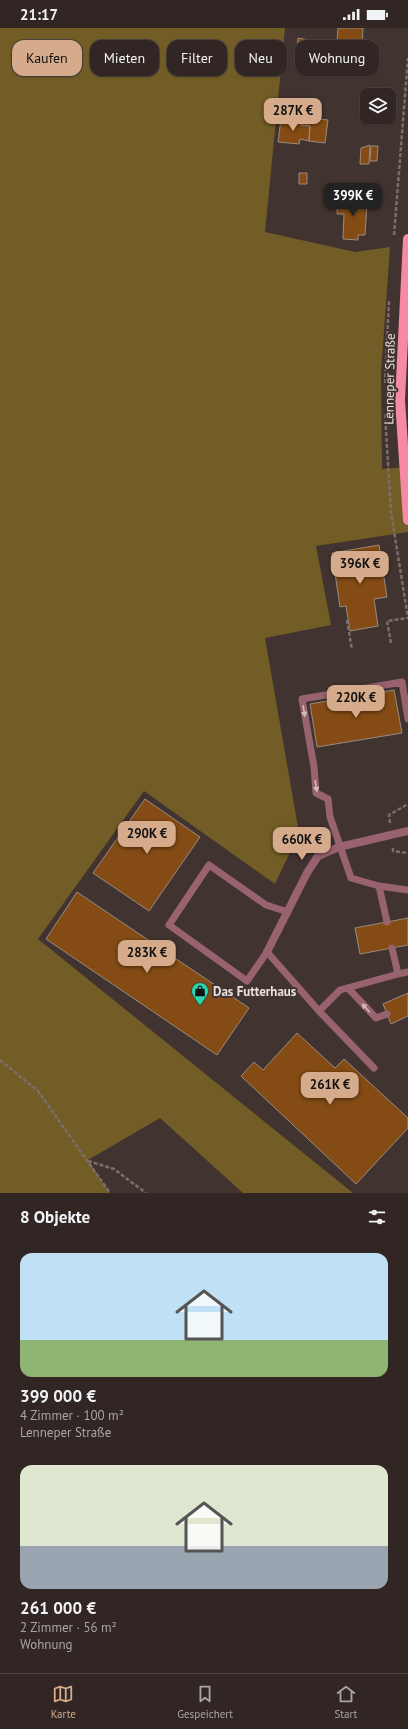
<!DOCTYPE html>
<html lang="de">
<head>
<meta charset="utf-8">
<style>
  :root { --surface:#312624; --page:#392e2c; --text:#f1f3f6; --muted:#a8a5a6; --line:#4c4341; --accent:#d6ab8b }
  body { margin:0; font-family:"PT Sans",sans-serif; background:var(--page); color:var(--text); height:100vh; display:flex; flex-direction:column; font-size:15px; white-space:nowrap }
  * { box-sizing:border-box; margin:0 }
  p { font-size:13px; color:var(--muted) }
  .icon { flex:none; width:22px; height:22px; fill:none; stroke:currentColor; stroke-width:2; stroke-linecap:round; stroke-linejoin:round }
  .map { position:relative; height:1165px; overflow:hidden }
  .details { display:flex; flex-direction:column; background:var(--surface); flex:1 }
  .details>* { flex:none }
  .banner { position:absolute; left:12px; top:12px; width:384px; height:36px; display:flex; gap:8px }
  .fabs { position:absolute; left:360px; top:60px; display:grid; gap:8px }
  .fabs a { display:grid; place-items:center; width:36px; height:36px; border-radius:8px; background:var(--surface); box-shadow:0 1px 3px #0004,0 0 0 1px var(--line); font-size:20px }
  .price { position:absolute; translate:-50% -34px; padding:0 9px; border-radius:8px; background:var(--accent); color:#111; font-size:13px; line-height:26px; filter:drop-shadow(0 1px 2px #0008) }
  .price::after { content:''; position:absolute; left:50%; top:24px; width:12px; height:9px; margin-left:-6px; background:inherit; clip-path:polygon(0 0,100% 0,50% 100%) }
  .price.active { background:#222; color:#fff }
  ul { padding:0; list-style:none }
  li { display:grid; align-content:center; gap:8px; height:212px; padding:0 20px }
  li span { display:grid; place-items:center; height:124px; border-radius:12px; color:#555 }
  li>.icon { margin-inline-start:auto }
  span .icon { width:72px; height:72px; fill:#fffc; stroke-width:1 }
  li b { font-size:17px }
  h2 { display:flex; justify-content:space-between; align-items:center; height:48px; padding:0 20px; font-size:17px }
  .chip { padding:0 14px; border-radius:12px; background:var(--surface); box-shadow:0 1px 3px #0004,0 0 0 1px var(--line); font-size:14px; line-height:36px }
  .chip.active { background:var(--accent); color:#111 }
  .status { display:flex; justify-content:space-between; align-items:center; height:28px; padding:0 20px; background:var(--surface); direction:ltr }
  .status svg { height:11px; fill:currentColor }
  .dock { display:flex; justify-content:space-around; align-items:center; height:56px; border-top:1px solid var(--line); background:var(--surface); font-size:11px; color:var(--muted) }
  .dock a { display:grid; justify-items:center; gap:2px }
  .dock .active { color:var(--accent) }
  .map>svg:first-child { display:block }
  .green { fill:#725d27 }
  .building { fill:#844c14; stroke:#988b81 }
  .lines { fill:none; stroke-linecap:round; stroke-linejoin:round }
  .path { stroke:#7b6f6c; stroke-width:2.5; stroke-dasharray:4 2; stroke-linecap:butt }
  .service { stroke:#98626f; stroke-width:7 }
  .minor { stroke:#98626f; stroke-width:8 }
  .primary { stroke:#f689a5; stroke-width:10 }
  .oneway { fill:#d1bbbd }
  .labels { text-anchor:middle; stroke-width:4; stroke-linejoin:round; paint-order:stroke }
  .street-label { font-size:13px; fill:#eae1df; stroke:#413330 }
  .poi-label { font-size:13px; font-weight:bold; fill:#eae1df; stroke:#413330; text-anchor:start }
</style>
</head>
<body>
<div class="status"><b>21:17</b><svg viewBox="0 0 49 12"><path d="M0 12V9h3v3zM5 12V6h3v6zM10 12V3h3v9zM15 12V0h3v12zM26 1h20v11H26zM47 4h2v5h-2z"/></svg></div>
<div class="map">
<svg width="408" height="1165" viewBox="0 0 408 1165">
  <rect width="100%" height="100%" fill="#413330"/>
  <path class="green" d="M 0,0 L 285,0 L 265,204 L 355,224 L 390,219 L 381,345 L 382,441 L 408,439 L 408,504 L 316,518 L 331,597 L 265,610 L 299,805 L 275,856 L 144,763 L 38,911 L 353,1165 L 243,1165 L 160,1090 L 88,1132 L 110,1165 L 0,1165 Z"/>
  <path class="building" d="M 338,0 L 363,0 L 361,42 L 335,40 Z
    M 298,10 L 308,12 L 307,26 L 297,25 Z
    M 303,89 L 328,92 L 325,115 L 309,113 L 310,98 L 301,97 Z
    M 281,91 L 302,94 L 301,97 L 310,98 L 309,113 L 300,111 L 299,116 L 278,114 Z
    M 370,117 L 369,136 L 360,136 L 361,120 Z
    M 371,118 L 378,118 L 377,133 L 370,133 Z
    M 299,145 L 307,145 L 307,156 L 299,156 Z
    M 338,168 L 360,169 L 360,176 L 367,176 L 365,207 L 358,207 L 358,212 L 343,211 L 344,186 L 337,186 Z
    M 379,517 L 387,569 L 374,571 L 378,598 L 350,603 L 346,578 L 340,579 L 332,525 Z
    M 394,662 L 402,705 L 317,719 L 310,676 Z
    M 145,771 L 200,809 L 149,883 L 93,845 Z
    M 77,864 L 249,980 L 217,1027 L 46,911 Z
    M 408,890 L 408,917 L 360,926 L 355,900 Z
    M 408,965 L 408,988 L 391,996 L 383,976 Z
    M 297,1005 L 335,1040 L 344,1031 L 408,1090 L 408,1100 L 356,1156 L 241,1048 L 254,1034 L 263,1042 Z"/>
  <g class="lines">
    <path class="path" d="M 394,207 L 408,30
      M 385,355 L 389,272
      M 385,386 L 391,484 L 408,590
      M 347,592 L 352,622
      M 391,615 L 387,593 L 408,590
      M 390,795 L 389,787 L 408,776
      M 393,820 L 393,823 L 408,825
      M 0,1032 L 38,1063 L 110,1165
      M 88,1133 L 114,1141 L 146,1165"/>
    <path class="service" d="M 379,858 L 408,862
      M 288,884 L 266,877 L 209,837 L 169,897 L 247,953 L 267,924 L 319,983 L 340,962 L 398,946 L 392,920
      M 387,894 L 379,858 L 351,850 L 330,789 L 328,771 L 316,765 L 314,739 L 302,671 L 402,654 L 408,691
      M 398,946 L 408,944
      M 348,960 L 376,990 L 387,986
      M 319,983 L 374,1040"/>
    <path class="minor" d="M 267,924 L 307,845 L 318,828 L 339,819 L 408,803"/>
    <path class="primary" d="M 408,211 L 400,372 L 408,492"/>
  </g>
  <defs><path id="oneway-solid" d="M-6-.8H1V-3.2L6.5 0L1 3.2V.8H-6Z"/></defs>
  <g class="oneway">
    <use href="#oneway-solid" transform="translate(304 683) rotate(81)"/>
    <use href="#oneway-solid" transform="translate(316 758) rotate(81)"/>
    <use href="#oneway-solid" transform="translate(366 980) rotate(-132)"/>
  </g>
  <defs>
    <symbol id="shop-pin" viewBox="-11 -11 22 30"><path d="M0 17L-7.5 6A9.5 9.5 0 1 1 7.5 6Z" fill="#29d5ac" stroke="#413330"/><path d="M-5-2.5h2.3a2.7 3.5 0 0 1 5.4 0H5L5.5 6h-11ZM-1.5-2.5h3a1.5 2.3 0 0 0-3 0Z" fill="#111"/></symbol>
  </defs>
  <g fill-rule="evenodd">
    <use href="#shop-pin" x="190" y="953" width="20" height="27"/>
  </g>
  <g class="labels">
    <g class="street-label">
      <text transform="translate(389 351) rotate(-89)" y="5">Lenneper Straße</text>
    </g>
    <g class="poi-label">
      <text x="213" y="968">Das Futterhaus</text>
    </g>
  </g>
</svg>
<div class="fabs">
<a><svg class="icon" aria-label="layers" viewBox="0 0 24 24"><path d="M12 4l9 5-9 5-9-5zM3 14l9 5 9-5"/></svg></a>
</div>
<b class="price" style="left:293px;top:104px">287K €</b>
<b class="price active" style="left:353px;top:189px">399K €</b>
<b class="price" style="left:360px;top:557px">396K €</b>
<b class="price" style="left:356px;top:691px">220K €</b>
<b class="price" style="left:147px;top:827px">290K €</b>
<b class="price" style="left:302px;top:833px">660K €</b>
<b class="price" style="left:147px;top:946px">283K €</b>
<b class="price" style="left:330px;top:1078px">261K €</b>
<div class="banner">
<a class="chip active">Kaufen</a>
<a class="chip">Mieten</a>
<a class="chip">Filter</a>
<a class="chip">Neu</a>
<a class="chip">Wohnung</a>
</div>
</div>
<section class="details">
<h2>8 Objekte<svg class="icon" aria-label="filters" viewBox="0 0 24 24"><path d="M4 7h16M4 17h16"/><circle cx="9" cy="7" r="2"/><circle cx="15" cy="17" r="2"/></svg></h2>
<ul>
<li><span style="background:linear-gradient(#bfe0f5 70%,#8fb573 0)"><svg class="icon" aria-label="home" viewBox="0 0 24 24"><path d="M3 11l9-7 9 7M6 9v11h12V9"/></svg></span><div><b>399 000 €</b><p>4 Zimmer · 100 m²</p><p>Lenneper Straße</p></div></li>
<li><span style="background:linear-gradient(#dfe7d0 65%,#9aa5b1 0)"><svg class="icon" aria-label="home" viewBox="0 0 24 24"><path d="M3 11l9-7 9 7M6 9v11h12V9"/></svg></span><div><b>261 000 €</b><p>2 Zimmer · 56 m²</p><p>Wohnung</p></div></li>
</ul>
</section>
<nav class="dock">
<a class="active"><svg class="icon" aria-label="map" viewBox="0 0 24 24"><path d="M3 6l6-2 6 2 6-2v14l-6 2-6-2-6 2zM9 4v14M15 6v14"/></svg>Karte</a>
<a><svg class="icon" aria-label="saved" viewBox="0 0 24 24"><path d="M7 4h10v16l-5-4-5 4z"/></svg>Gespeichert</a>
<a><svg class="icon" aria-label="home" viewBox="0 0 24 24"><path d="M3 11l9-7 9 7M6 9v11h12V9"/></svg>Start</a>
</nav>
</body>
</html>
